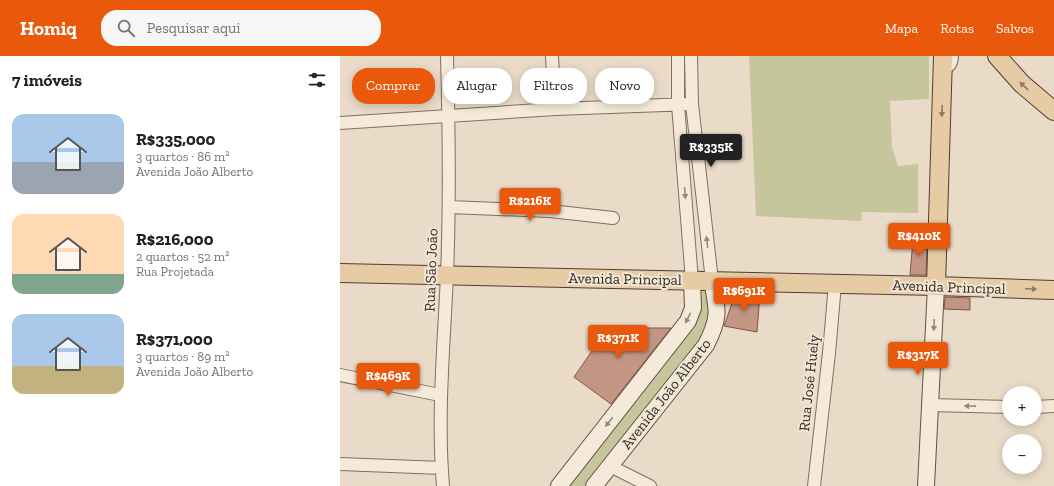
<!DOCTYPE html>
<html lang="pt">
<head>
<meta charset="utf-8">
<style>
  :root { --surface:#fff; --page:#f6f6f6; --text:#202124; --muted:#757577; --accent:#ea580c }
  body { margin:0; font-family:"Zilla Slab",serif; background:var(--page); color:var(--text); height:100vh; display:flex; flex-direction:column; font-size:15px; white-space:nowrap }
  * { box-sizing:border-box; margin:0 }
  p { font-size:13px; color:var(--muted) }
  .icon { flex:none; width:22px; height:22px; fill:none; stroke:currentColor; stroke-width:2; stroke-linecap:round; stroke-linejoin:round }
  .map { position:relative; flex:1; overflow:hidden }
  .panel { display:flex; flex-direction:column; background:var(--surface); width:340px }
  .panel>* { flex:none }
  .hud { position:absolute; left:12px; top:12px; width:380px; height:36px; display:flex; gap:8px }
  .tools { position:absolute; left:662px; top:330px; display:grid; gap:8px }
  .tools a { display:grid; place-items:center; width:40px; height:40px; border-radius:50%; background:var(--surface); box-shadow:0 2px 10px #0003; font-size:20px }
  .price { position:absolute; translate:-50% -34px; padding:0 9px; border-radius:4px; background:var(--accent); color:#fff; font-size:13px; line-height:26px; filter:drop-shadow(0 1px 2px #0008) }
  .price::after { content:''; position:absolute; left:50%; top:24px; width:12px; height:9px; margin-left:-6px; background:inherit; clip-path:polygon(0 0,100% 0,50% 100%) }
  .price.current { background:#222; color:#fff }
  ul { padding:0; list-style:none }
  li { display:flex; align-items:center; gap:12px; height:100px; padding:0 12px }
  li span { display:grid; place-items:center; flex:none; width:112px; height:80px; border-radius:12px; color:#555 }
  li>.icon { margin-inline-start:auto }
  span .icon { width:48px; height:48px; fill:#fffc; stroke-width:1 }
  li b { font-size:17px }
  h2 { display:flex; justify-content:space-between; align-items:center; height:48px; padding:0 12px; font-size:17px }
  .pill { padding:0 14px; border-radius:16px; background:var(--surface); box-shadow:0 2px 10px #0003; font-size:14px; line-height:36px }
  .pill.current { background:var(--accent); color:#fff }
  header { display:flex; align-items:center; gap:24px; box-sizing:border-box; height:56px; padding:0 20px; background:var(--accent); color:#fff }
  header strong { font-size:19px }
  nav { display:flex; gap:22px; margin-inline-start:auto; font-size:14px }
  .search { width:280px; height:36px; background:var(--page); display:flex; align-items:center; gap:10px; box-sizing:border-box; padding:0 14px; border-radius:16px; color:var(--muted); font-size:15px }
  main { display:flex; flex:1; min-height:0 }
  .map>svg:first-child { display:block }
  .green { fill:#c6c69d }
  .building { fill:#c39683; stroke:#7f5748 }
  .lines { fill:none; stroke-linecap:round; stroke-linejoin:round }
  .lane-casing { stroke:#836e5f; stroke-width:8 }
  .street-casing { stroke:#836e5f; stroke-width:14 }
  .secondary-casing { stroke:#654f42; stroke-width:18 }
  .primary-casing { stroke:#523d33; stroke-width:20 }
  .lane { stroke:#f5eada; stroke-width:6 }
  .street { stroke:#f5eada; stroke-width:12 }
  .secondary { stroke:#f5eada; stroke-width:16 }
  .primary { stroke:#e7cba5; stroke-width:18 }
  .oneway { fill:#8e7a63 }
  .oneway2 { fill:#95897e }
  .labels { text-anchor:middle; stroke-width:4; stroke-linejoin:round; paint-order:stroke }
  .street-label { font-size:15px; fill:#352821; stroke:#f1e7d7 }
</style>
</head>
<body>
<header>
<strong>Homiq</strong>
<div class="search"><svg class="icon" aria-label="search" viewBox="0 0 24 24"><circle cx="10" cy="10" r="6"/><path d="M15 15l6 6"/></svg>Pesquisar aqui</div>
<nav><a>Mapa</a><a>Rotas</a><a>Salvos</a></nav>
</header>
<main>
<section class="panel">
<h2>7 imóveis<svg class="icon" aria-label="filters" viewBox="0 0 24 24"><path d="M4 7h16M4 17h16"/><circle cx="9" cy="7" r="2"/><circle cx="15" cy="17" r="2"/></svg></h2>
<ul>
<li><span style="background:linear-gradient(#a9c7e8 60%,#9aa5b1 0)"><svg class="icon" aria-label="home" viewBox="0 0 24 24"><path d="M3 11l9-7 9 7M6 9v11h12V9"/></svg></span><div><b>R$335,000</b><p>3 quartos · 86 m²</p><p>Avenida João Alberto</p></div></li>
<li><span style="background:linear-gradient(#ffd9b3 75%,#7fa58c 0)"><svg class="icon" aria-label="home" viewBox="0 0 24 24"><path d="M3 11l9-7 9 7M6 9v11h12V9"/></svg></span><div><b>R$216,000</b><p>2 quartos · 52 m²</p><p>Rua Projetada</p></div></li>
<li><span style="background:linear-gradient(#a9c7e8 65%,#c2b280 0)"><svg class="icon" aria-label="home" viewBox="0 0 24 24"><path d="M3 11l9-7 9 7M6 9v11h12V9"/></svg></span><div><b>R$371,000</b><p>3 quartos · 89 m²</p><p>Avenida João Alberto</p></div></li>
</ul>
</section>
<div class="map">
<svg width="714" height="430" viewBox="0 0 714 430">
  <rect width="100%" height="100%" fill="#e9dbc8"/>
  <path class="green" d="M 409,0 L 589,0 L 589,43 L 550,45 L 552,91 L 558,110 L 578,108 L 578,157 L 522,156 L 521,165 L 416,160 Z
    M 370,232 L 369,270 L 355,295 L 244,430 L 225,430 L 346,279 L 358,233 Z"/>
  <path class="building" d="M 573,183 L 587,183 L 586,219 L 570,219 Z
    M 396,236 L 420,237 L 417,276 L 384,270 Z
    M 605,241 L 630,242 L 630,254 L 604,253 Z
    M 268,272 L 331,272 L 271,348 L 234,321 Z"/>
  <g class="lines">
    <defs>
      <path id="lane" d="M 606,15 C 613,12 615,7 615,0"/>
      <path id="street" d="M 212,0 L 215,53
        M 338,0 L 338,49 L 352,225
        M 351,0 L 352,48 L 372,225
        M 0,67 L 215,53 L 352,48
        M 109,151 L 210,155 L 273,162
        M 0,319 L 100,339
        M 590,349 L 669,351
        M 695,351 L 714,350
        M 0,408 L 102,412
        M 270,410 L 310,430
        M 103,430 C 97,359 104,289 107,218 C 110,145 109,73 107,0
        M 474,430 L 489,297 L 495,228"/>
      <path id="secondary" d="M 219,430 L 348,265 L 353,252 L 352,225
        M 254,430 L 366,289 C 380,262 378,254 372,225
        M 586,430 L 596,230"/>
      <path id="primary" d="M 657,0 L 682,28 L 714,55
        M 0,217 L 596,230 L 714,234
        M 596,230 L 603,0"/>
    </defs>
    <use href="#lane" class="lane-casing"/>
    <use href="#street" class="street-casing"/>
    <use href="#secondary" class="secondary-casing"/>
    <use href="#primary" class="primary-casing"/>
    <use href="#lane" class="lane"/>
    <use href="#street" class="street"/>
    <use href="#secondary" class="secondary"/>
    <use href="#primary" class="primary"/>
  </g>
  <defs><path id="oneway-solid" d="M-6-.8H1V-3.2L6.5 0L1 3.2V.8H-6Z"/></defs>
  <g class="oneway">
    <use href="#oneway-solid" transform="translate(684 30) rotate(-137)"/>
    <use href="#oneway-solid" transform="translate(602 55) rotate(92)"/>
    <use href="#oneway-solid" transform="translate(691 233) rotate(2)"/>
  </g>
  <g class="oneway2">
    <use href="#oneway-solid" transform="translate(345 137) rotate(86)"/>
    <use href="#oneway-solid" transform="translate(367 186) rotate(-97)"/>
    <use href="#oneway-solid" transform="translate(348 262) rotate(116)"/>
    <use href="#oneway-solid" transform="translate(594 269) rotate(93)"/>
    <use href="#oneway-solid" transform="translate(630 350) rotate(-179)"/>
    <use href="#oneway-solid" transform="translate(269 366) rotate(128)"/>
  </g>
  <g class="labels">
    <g class="street-label">
      <text transform="translate(91 214) rotate(-88)" y="5">Rua São João</text>
      <text transform="translate(285 223) rotate(1)" y="5">Avenida Principal</text>
      <text transform="translate(609 231) rotate(2)" y="5">Avenida Principal</text>
      <text transform="translate(469 327) rotate(-84)" y="5">Rua José Huely</text>
      <text transform="translate(326 338) rotate(-52)" y="5">Avenida João Alberto</text>
    </g>
  </g>
</svg>
<div class="tools">
<a>+</a>
<a>−</a>
</div>
<b class="price current" style="left:371px;top:112px">R$335K</b>
<b class="price" style="left:190px;top:166px">R$216K</b>
<b class="price" style="left:579px;top:201px">R$410K</b>
<b class="price" style="left:404px;top:256px">R$691K</b>
<b class="price" style="left:278px;top:303px">R$371K</b>
<b class="price" style="left:578px;top:320px">R$317K</b>
<b class="price" style="left:48px;top:341px">R$469K</b>
<div class="hud">
<a class="pill current">Comprar</a>
<a class="pill">Alugar</a>
<a class="pill">Filtros</a>
<a class="pill">Novo</a>
</div>
</div>
</main>
</body>
</html>
